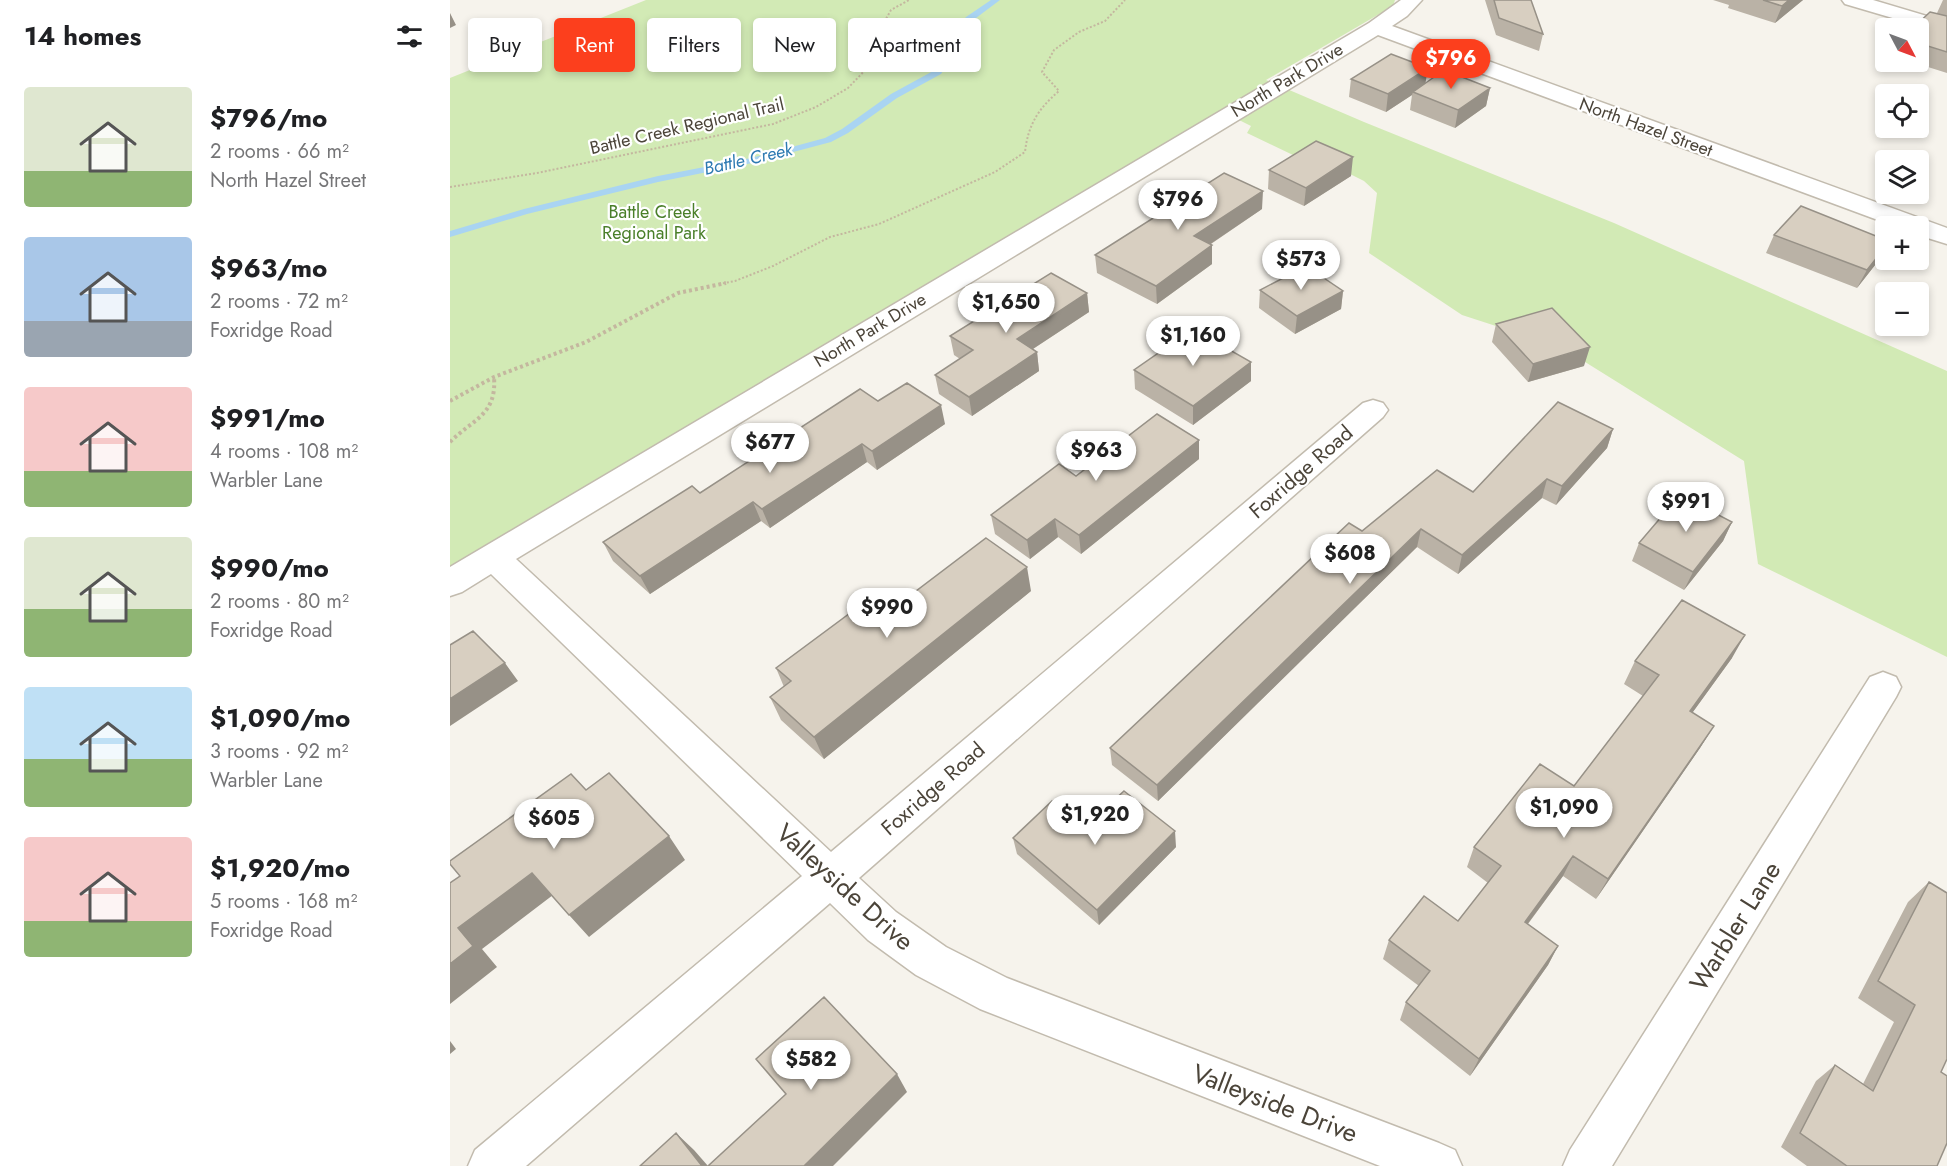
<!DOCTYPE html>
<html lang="en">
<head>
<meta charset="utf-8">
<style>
  :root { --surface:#fff; --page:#f6f6f6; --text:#202124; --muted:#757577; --accent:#fc3f1d }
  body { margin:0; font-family:Jost,sans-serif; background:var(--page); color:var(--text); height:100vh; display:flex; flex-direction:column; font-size:22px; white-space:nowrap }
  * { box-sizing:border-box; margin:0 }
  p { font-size:20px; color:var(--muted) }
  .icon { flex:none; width:33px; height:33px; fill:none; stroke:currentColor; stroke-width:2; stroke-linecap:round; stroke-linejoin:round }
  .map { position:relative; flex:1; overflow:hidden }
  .details { display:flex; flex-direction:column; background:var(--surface); width:450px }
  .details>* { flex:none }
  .top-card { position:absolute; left:18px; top:18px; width:570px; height:54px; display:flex; gap:12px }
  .needle { width:39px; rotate:131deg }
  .buttons { position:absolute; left:1425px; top:18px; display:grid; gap:12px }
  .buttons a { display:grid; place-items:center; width:54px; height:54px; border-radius:6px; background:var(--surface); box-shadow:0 3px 9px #0003; font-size:30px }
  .price { position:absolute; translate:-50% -51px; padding:0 14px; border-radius:21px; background:#fff; color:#222; font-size:20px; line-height:39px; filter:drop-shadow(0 2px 3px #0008) }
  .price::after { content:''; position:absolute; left:50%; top:36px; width:18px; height:14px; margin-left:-9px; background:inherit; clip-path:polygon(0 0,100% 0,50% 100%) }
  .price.selected { background:var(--accent); color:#fff }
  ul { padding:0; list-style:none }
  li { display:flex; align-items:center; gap:18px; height:150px; padding:0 24px }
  li span { display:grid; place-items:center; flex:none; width:168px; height:120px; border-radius:6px; color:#555 }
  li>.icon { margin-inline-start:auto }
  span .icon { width:72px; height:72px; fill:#fffc; stroke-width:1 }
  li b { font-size:26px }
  h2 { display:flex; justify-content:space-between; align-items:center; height:72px; padding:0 24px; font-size:26px }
  .chip { padding:0 21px; border-radius:6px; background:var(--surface); box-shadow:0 3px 9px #0003; font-size:21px; line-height:54px }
  .chip.selected { background:var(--accent); color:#fff }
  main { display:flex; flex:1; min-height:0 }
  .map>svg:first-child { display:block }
  .green { fill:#d2eab5 }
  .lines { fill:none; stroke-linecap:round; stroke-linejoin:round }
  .stream { fill:#a9d4f2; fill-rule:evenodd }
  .street-casing { stroke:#c2bbae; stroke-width:3 }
  .path-far1 { stroke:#c4b79f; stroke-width:2; stroke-dasharray:2 2; stroke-linecap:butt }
  .path { stroke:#c4b79f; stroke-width:4; stroke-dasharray:3 3; stroke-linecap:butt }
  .street { fill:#fff; fill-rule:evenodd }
  .wall { fill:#bab2a6 }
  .shaded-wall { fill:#979187 }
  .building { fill:#d8cfc1; stroke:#979187; stroke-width:1.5 }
  .labels { text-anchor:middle; stroke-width:4.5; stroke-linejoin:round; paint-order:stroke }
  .far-street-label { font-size:18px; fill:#4b4439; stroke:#fff }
  .far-water-label { font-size:18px; font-style:italic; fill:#2e7ab2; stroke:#fff }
  .far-park-label { font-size:18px; fill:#4a7f2a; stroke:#fff }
  .street-label { font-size:21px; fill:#4b4439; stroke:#fff }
  .near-street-label { font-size:26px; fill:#4b4439; stroke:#fff }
</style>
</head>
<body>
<main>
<section class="details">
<h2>14 homes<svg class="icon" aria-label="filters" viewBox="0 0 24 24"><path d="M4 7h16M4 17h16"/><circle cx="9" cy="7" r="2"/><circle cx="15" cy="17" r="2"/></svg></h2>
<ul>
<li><span style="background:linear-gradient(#dfe7d0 70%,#8fb573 0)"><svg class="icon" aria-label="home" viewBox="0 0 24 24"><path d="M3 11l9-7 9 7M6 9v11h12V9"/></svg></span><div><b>$796/mo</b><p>2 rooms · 66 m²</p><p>North Hazel Street</p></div></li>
<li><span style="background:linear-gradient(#a9c7e8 70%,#9aa5b1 0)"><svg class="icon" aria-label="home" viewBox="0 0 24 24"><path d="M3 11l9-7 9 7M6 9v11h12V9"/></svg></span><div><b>$963/mo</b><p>2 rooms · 72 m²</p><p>Foxridge Road</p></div></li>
<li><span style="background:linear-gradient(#f6c9c9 70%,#8fb573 0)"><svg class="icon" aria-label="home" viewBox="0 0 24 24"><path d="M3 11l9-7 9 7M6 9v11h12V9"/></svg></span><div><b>$991/mo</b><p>4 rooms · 108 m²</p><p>Warbler Lane</p></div></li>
<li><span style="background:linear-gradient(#dfe7d0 60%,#8fb573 0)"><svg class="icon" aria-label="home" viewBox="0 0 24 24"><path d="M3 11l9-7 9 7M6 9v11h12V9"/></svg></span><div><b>$990/mo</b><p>2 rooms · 80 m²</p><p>Foxridge Road</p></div></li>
<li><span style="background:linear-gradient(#bfe0f5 60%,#8fb573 0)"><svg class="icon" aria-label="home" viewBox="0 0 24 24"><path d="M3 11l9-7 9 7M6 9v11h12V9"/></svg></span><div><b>$1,090/mo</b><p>3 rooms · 92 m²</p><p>Warbler Lane</p></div></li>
<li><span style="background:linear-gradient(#f6c9c9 70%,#8fb573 0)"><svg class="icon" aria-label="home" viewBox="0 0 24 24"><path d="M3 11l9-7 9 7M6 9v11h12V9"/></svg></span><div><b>$1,920/mo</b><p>5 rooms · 168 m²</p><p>Foxridge Road</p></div></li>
</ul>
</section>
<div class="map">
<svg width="1497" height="1166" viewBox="0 0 1497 1166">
  <rect width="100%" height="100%" fill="#f6f3ec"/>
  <path class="green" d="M 196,0 L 945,0 L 943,6 L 816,80 L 914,122 L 1164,223 L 1497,371 L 1497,657 L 1308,564 L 1294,461 L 1111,347 L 1012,315 L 919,253 L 927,193 L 914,181 L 872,160 L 843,155 L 797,133 L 801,126 L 779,115 L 0,583 L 0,78 Z"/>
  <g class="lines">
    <path class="stream" d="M 541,0 L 550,0 L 522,21 L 508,37 L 499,62 L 491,74 L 447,98 L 398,133 L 381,142 L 302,163 L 208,182 L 77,214 L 0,237 L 0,231 L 74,209 L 208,176 L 301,158 L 375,138 L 392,129 L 441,94 L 485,70 L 491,62 L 501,34 L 516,17 Z"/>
    <defs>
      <path id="street" d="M 951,0 L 972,0 L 957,16 L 942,26 L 1497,228 L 1497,244 L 1468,235 L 1468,226 L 1444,226 L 928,35 L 66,559 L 381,852 L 913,403 L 923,400 L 933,403 L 938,410 L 933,417 L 409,878 L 446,912 L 496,947 L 557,978 L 989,1143 L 1005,1150 L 1012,1166 L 930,1166 L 530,1009 L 466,975 L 418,940 L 380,903 L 76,1166 L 18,1166 L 25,1150 L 352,876 L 41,574 L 12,592 L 0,596 L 0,567 L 919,23 Z
        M 1392,0 L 1423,0 L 1497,22 L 1497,34 L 1395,4 Z
        M 1433,672 L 1446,677 L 1451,687 L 1446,697 L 1162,1166 L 1113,1166 L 1120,1150 L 1420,677 Z"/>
    </defs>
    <use href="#street" class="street-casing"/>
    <path class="path-far1" d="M 0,187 L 87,173 L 323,124 L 366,107 L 398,88 L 421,64 L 434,41 L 432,26 L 441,10 L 459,0
      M 269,284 L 285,281 L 323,266 L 380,237 L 429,224 L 545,172 L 575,152 C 578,125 588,109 609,91 L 592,72 L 604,50 L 629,32 L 655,21 L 675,0"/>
    <path class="path" d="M 0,401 L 44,377 L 136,342 L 228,293 L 276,283
      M 0,442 C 23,419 47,415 44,377"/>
    <use href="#street" class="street"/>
  </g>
  <path class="wall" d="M 1035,0 L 1081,0 L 1093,34 L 1089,51 L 1046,35 Z
    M 1263,0 L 1353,0 L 1325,23 L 1278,8 L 1279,5 Z
    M 1493,0 L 1497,0 L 1497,73 L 1462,62 L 1468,62 L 1468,28 L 1487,13 Z
    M 901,79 L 975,83 L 1040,88 L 1036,106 L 1005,128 L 960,110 L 962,95 L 936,112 L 899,97 Z
    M 819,170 L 901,176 L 854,206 L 818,189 Z
    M 812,209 L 761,244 L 762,245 L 762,264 L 707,304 L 647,273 L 645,255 Z
    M 1324,235 L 1436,240 L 1436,248 L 1429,260 L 1407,288 L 1316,253 Z
    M 810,290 L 893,291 L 891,309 L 845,334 L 809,308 Z
    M 637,293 L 639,312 L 583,349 L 587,352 L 589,371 L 522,416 L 489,394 L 485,375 L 510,359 L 504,355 L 500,336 Z
    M 1046,324 L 1134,366 L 1078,382 L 1042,342 Z
    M 801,362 L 801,381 L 743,425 L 685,389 L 684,370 Z
    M 428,401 L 495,424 L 427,470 L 417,462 L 320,528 L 311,521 L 200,594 L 163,561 L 153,542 Z
    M 1163,429 L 1157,448 L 1106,505 L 1092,498 L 1008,574 L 967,547 L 708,801 L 662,765 L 660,748 L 912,531 L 1023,492 Z
    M 749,440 L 749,459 L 631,554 L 608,537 L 580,559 L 545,534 L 541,515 L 626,476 Z
    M 1282,522 L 1273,541 L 1234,590 L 1182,561 L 1189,543 Z
    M 581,591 L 374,759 L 331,720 L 320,697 L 334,687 L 326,668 L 429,619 Z
    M 1282,658 L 1242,713 L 1264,726 L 1250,748 L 1146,899 L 1113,876 L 1078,924 L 1108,946 L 1098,965 L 1020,1076 L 950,1020 L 956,1002 L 969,986 L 933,959 L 939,940 L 1008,921 L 1038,883 L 1017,867 L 1024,847 L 1124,786 L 1193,696 L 1174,684 L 1185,661 Z
    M 563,838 L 726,847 L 649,925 L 567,854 Z
    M 1479,882 L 1491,1072 L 1487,1166 L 1357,1166 L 1331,1147 L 1366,1081 L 1385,1065 L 1413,1084 L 1444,1022 L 1408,998 L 1458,902 Z"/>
  <path class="shaded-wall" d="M 1339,0 L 1353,0 L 1325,23 L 1332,6 Z
    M 0,13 L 6,25 L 0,28 Z
    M 978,68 L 975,86 L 963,92 L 962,95 L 936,112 L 938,94 Z
    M 1040,88 L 1036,106 L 1005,128 L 1008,110 Z
    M 903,157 L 901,176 L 854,206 L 856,188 Z
    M 813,191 L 812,209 L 744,255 L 744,236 Z
    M 762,245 L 762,264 L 707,304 L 706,286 Z
    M 1436,246 L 1436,248 L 1429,260 L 1407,288 L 1417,270 Z
    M 893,291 L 891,309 L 845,334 L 847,316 Z
    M 637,293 L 639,312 L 569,358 L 567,339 Z
    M 1140,347 L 1134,366 L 1078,382 L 1083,364 Z
    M 587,352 L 589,371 L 522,416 L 519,397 Z
    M 801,362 L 801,381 L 743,425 L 743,406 Z
    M 491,405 L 495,424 L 427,470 L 422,451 Z
    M 1163,429 L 1157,448 L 1106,505 L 1112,486 Z
    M 749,440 L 749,459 L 631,554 L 629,535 Z
    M 412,444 L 417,462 L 320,528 L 312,509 Z
    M 1097,479 L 1092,498 L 1008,574 L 1012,555 Z
    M 303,502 L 311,521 L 200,594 L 190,576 Z
    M 605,519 L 608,537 L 580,559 L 577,540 Z
    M 1282,522 L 1273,541 L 1234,590 L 1243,572 Z
    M 971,529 L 967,547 L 708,801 L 707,785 Z
    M 577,567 L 581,591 L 374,759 L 364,737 Z
    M 1295,635 L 1282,658 L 1227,734 L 1240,711 Z
    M 55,663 L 68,681 L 0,726 L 0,699 Z
    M 1264,726 L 1250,748 L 1146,899 L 1158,879 Z
    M 725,831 L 726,847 L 649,925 L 647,910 Z
    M 219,836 L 235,860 L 139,937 L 119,915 Z
    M 1123,856 L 1113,876 L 1065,941 L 1075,922 Z
    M 82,873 L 103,895 L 32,949 L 47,967 L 0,1004 L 0,964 L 8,928 Z
    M 1108,946 L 1098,965 L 1020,1076 L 1029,1059 Z
    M 0,1041 L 6,1049 L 0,1054 Z
    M 447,1074 L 457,1092 L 383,1166 L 354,1166 Z
    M 226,1133 L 244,1150 L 258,1166 L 252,1166 Z"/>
  <path class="building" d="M 1044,0 L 1081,0 L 1093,34 L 1049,18 Z
    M 1313,0 L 1339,0 L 1332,6 Z
    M 1480,12 L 1497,16 L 1497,52 L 1468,43 L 1468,28 L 1463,28 Z
    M 941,54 L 978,68 L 938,94 L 901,79 Z
    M 994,70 L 1040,88 L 1008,110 L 963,92 Z
    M 866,141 L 903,157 L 856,188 L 819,170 Z
    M 774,173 L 813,191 L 744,236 L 762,245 L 706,286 L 645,255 Z
    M 1351,206 L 1436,240 L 1436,246 L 1417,270 L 1324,235 Z
    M 856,266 L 893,291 L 847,316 L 810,290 Z
    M 601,273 L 637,293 L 567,339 L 587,352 L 519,397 L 485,375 L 523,350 L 500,336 Z
    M 1102,308 L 1140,347 L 1083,364 L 1046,324 Z
    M 743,329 L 801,362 L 743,406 L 684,370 Z
    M 457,383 L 491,405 L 422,451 L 412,444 L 312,509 L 303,502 L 190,576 L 153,542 L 242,486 L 250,493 L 410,389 L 428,401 Z
    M 1108,402 L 1163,429 L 1112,486 L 1097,479 L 1012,555 L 971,529 L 707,785 L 660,748 L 899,523 L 912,531 L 987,470 L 1023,492 Z
    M 707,414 L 749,440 L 629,535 L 605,519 L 577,540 L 541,515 L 609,464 L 626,476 Z
    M 1230,495 L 1282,522 L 1243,572 L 1189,543 Z
    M 536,538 L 577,567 L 364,737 L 320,697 L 341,681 L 326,668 L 411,605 L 429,619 Z
    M 1232,600 L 1295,635 L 1240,711 L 1264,726 L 1158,879 L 1123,856 L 1075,922 L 1108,946 L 1029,1059 L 956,1002 L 980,971 L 939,940 L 974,896 L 1008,921 L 1051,866 L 1024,847 L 1090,764 L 1124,786 L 1209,675 L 1185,661 Z
    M 23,631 L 55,663 L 0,699 L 0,645 Z
    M 159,773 L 219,836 L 119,915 L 82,873 L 8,928 L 23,946 L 0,964 L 0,883 L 10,876 L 0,864 L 0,861 L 121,774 L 136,790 Z
    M 674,791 L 725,831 L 647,910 L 563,838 L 602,801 L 634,828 Z
    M 1479,882 L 1497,893 L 1497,1059 L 1491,1072 L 1497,1076 L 1497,1143 L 1487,1166 L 1397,1166 L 1350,1133 L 1385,1065 L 1423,1091 L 1465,1005 L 1428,981 Z
    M 374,997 L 447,1074 L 354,1166 L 258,1166 L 336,1094 L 306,1059 Z
    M 226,1133 L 252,1166 L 190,1166 Z"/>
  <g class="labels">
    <g class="far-street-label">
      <text transform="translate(837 80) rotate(-31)" y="6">North Park Drive</text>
      <text transform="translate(237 126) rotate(-13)" y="6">Battle Creek Regional Trail</text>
      <text transform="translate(1196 127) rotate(20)" y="6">North Hazel Street</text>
      <text transform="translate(420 330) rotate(-31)" y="6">North Park Drive</text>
    </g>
    <g class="far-water-label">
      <text transform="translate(298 159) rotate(-13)" y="6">Battle Creek</text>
    </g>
    <g class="far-park-label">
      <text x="204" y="218">Battle Creek<tspan x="204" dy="21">Regional Park</tspan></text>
    </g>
    <g class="street-label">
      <text transform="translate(851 472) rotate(-41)" y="7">Foxridge Road</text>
      <text transform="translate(483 789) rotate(-41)" y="7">Foxridge Road</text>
    </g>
    <g class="near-street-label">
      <text transform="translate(395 887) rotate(42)" y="9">Valleyside Drive</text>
      <text transform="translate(1285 926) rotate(-58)" y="9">Warbler Lane</text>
      <text transform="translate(825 1103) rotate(21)" y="9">Valleyside Drive</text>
    </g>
  </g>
</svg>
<div class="buttons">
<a><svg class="needle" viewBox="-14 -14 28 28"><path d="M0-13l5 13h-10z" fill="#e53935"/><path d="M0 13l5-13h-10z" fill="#757577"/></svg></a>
<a><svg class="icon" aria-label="locate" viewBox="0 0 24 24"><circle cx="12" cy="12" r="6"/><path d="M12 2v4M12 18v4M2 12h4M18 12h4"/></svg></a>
<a><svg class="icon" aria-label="layers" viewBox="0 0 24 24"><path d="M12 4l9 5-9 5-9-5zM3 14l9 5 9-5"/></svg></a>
<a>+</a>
<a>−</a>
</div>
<b class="price selected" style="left:1001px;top:90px">$796</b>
<b class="price" style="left:728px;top:231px">$796</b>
<b class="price" style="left:851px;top:291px">$573</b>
<b class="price" style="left:556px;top:334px">$1,650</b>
<b class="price" style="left:743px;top:367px">$1,160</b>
<b class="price" style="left:320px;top:474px">$677</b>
<b class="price" style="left:646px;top:482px">$963</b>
<b class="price" style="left:1236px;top:533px">$991</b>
<b class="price" style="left:900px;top:585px">$608</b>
<b class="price" style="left:437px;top:639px">$990</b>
<b class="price" style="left:1114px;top:839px">$1,090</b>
<b class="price" style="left:645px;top:846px">$1,920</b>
<b class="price" style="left:104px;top:850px">$605</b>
<b class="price" style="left:361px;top:1091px">$582</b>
<div class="top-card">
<a class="chip">Buy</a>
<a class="chip selected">Rent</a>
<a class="chip">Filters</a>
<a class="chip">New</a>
<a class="chip">Apartment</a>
</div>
</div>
</main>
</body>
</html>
